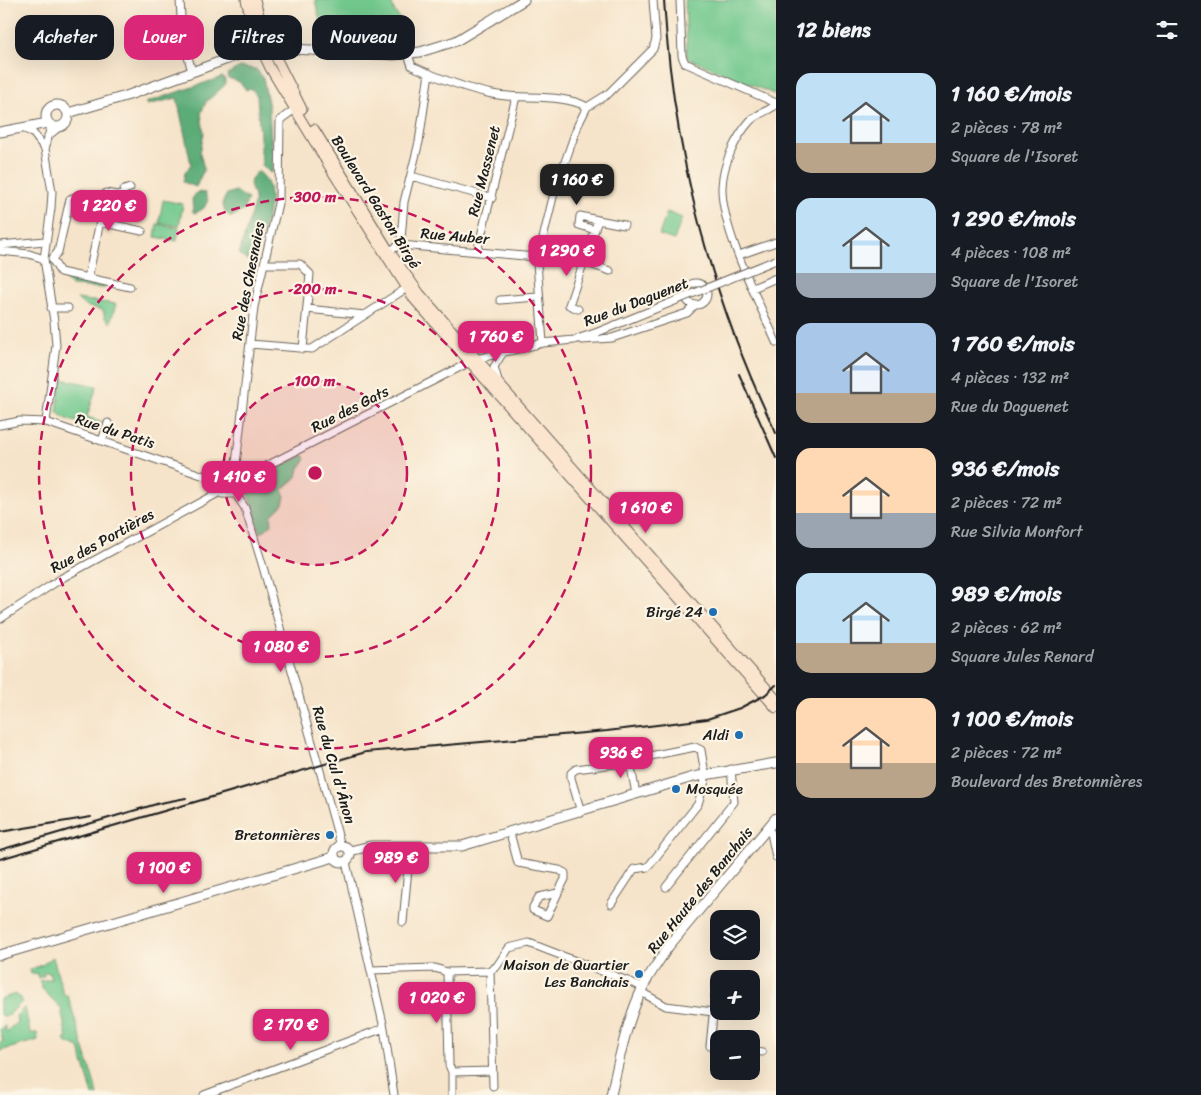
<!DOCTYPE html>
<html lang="fr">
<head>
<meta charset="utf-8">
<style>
  :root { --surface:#171b24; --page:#242831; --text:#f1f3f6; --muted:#9ea1a6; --accent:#db2777 }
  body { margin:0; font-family:Sriracha,sans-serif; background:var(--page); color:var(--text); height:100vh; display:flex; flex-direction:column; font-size:19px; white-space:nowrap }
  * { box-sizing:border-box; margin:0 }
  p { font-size:16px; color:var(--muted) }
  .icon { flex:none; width:28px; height:28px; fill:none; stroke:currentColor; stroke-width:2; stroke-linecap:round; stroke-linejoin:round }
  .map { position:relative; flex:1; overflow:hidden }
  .side { display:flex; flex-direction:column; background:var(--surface); width:425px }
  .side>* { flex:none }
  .guide { position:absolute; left:15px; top:15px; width:475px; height:45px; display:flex; gap:10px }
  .controls { position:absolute; left:710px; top:910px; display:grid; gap:10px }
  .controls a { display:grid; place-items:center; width:50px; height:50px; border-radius:10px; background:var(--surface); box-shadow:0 5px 20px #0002; font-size:25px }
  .price { position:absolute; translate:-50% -42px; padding:0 11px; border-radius:10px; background:var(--accent); color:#fff; font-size:16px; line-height:32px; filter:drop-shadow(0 1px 2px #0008) }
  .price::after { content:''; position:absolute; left:50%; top:30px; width:15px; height:11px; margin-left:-8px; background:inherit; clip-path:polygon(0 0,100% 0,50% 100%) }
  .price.selected { background:#222; color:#fff }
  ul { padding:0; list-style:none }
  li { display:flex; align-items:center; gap:15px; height:125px; padding:0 20px }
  li span { display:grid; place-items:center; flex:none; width:140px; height:100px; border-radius:15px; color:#555 }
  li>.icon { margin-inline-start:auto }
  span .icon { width:60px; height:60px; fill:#fffc; stroke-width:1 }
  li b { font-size:21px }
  h2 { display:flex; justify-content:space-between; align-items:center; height:60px; padding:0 20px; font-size:21px }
  .pill { padding:0 18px; border-radius:15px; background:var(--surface); box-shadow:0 5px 20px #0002; font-size:18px; line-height:45px }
  .pill.selected { background:var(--accent); color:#fff }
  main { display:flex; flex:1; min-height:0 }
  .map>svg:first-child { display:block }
  .green { fill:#71c88d; stroke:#467254 }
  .forest { fill:#5cac78; stroke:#3c644a }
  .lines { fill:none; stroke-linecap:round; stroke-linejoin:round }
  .minor-casing { stroke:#686259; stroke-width:9 }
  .tertiary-casing { stroke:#686259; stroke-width:11 }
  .secondary-casing { stroke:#686259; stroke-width:11 }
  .minor { stroke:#fff; stroke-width:7 }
  .tertiary { stroke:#fff; stroke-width:9 }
  .secondary { stroke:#fbe5cf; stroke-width:9 }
  .rail { stroke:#1c1c1c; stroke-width:2 }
  .minor-bridge-casing { stroke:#686259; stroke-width:9; stroke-linecap:butt }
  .minor-bridge { stroke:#fff; stroke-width:7 }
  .ring { fill:none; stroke:#c2185b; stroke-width:2.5; stroke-dasharray:9 6 }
  .poi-dot { fill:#1f6fb2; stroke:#fcf5e5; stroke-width:2 }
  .labels { text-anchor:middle; stroke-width:4.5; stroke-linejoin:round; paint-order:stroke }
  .street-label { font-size:15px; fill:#1c1c1c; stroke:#fcf5e5 }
  .poi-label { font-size:15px; fill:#1c1c1c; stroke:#fcf5e5; text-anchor:end }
  .centre { fill:#c2185b; stroke:#fcf5e5; stroke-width:2.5 }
  .ring-label { font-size:15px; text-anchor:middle; font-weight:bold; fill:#c2185b; stroke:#fcf5e5; stroke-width:4.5; stroke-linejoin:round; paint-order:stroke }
</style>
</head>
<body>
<main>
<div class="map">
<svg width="776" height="1095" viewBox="0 0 776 1095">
  <rect width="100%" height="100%" fill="#fcf5e5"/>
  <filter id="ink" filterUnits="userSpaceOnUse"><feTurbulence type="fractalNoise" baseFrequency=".02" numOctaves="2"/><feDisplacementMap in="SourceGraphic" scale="10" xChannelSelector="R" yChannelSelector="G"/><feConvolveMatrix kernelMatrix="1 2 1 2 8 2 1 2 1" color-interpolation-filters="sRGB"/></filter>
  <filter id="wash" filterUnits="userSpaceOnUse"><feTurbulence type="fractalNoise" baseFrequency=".0096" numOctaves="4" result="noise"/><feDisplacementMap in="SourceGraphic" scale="20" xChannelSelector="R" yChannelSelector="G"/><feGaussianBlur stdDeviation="1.12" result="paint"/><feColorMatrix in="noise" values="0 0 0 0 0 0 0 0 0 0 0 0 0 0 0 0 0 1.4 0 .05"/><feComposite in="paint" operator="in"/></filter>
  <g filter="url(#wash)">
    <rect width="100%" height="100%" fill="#f6e4ca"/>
    <path class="green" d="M 315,0 L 392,0 C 391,18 416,25 404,45 L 362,46 L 330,42 L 322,28 Z
      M 685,0 L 776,0 L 776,95 L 687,58 Z
      M 163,200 L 183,204 L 179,226 L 159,223 Z
      M 667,212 L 682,218 L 674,240 L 659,235 Z
      M 157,224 L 179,228 L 177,241 L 155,237 Z
      M 62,275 L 103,284 L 105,288 L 71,286 Z
      M 77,299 L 116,304 L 110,323 L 105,318 L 103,310 L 85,306 Z
      M 61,379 L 97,386 L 87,417 L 105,423 C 87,424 71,425 57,412 Z
      M 304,455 L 306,459 L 299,468 L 297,477 L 282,490 L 285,496 L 283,504 L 271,516 L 272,524 L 260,534 L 246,487 L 249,482 Z
      M 53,957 L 63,993 L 68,996 L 98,1095 L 93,1095 L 79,1048 L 65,1042 L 64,1039 L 67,1039 L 61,1008 L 43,990 L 39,981 L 51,979 L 49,972 L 43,973 L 44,976 L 38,978 L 37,973 L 31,974 L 30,970 L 42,965 Z
      M 15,994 L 21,998 L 22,1002 L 8,1016 L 3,1017 L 0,1014 L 0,999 Z
      M 25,1007 L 30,1033 L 37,1033 L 38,1040 L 0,1051 L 0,1042 L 3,1041 L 0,1029 L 5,1026 L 6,1032 L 17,1022 L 16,1016 Z"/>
    <path class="forest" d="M 240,67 L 256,69 L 263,77 L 269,108 L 273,171 L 270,173 L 262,165 L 257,96 L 252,89 L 246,90 L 240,82 L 228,78 L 227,74 Z
      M 222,77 L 225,79 L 225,85 L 206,102 L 201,113 L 204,133 L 200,153 L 204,169 L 196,187 L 183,182 L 185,173 L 191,164 L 177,98 L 147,105 L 145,103 Z
      M 258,171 C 284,191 261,229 256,255 L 251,260 L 245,259 L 239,254 L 254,204 C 256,189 242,185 258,171 Z
      M 235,191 L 248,199 L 243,211 L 231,217 L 225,212 L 222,203 L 227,194 Z
      M 197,192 L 205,193 L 208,200 L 204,208 L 196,213 L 193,212 L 192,199 Z"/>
  </g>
  <g filter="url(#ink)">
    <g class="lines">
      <defs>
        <path id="minor" d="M 180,0 L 182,34 L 192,72
          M 680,0 L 682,56 L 685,63 L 776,103
          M 408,54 L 412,66 C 438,78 464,88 492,94 C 520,100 563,93 587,107
          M 776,105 C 768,111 757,114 750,121 C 735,138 723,164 722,187 C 721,229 759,302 776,342
          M 23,128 L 33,133 L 45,149
          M 48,136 L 59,127
          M 411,176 L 492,198
          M 105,198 L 83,194 L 70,199 L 58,252 L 52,259 L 60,272 L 130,287
          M 598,220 L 624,225
          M 100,222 L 142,231
          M 0,245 L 45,241
          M 400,245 L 581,261 L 610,271
          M 0,251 L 29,254 L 44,259
          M 389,251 L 400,245 L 401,240 L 404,202 L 419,142 L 429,73
          M 477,252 L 516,97
          M 739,255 L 776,242
          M 264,264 L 300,264 L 310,274 L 303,349
          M 88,278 L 106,193 L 122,196 L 124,190 L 130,188
          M685 294a11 11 0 1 1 22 0a11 11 0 1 1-22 0Z
          M 753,288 L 776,278
          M 500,300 L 538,297
          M 51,308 L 68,308
          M 307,309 L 365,315
          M 578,309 L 569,305 L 598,220 L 580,216 L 579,225 L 595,230
          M 582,340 L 612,338 L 687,313 L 695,305
          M 543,343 L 537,263 L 554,193 L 578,125 L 587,107 L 608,94 L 653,49 L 656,39 L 653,0
          M 250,344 L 312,349 L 410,286
          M 498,380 L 494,367 L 502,354
          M 46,422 L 56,345 L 54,321 L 44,259 L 51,208 L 52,192 L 45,149 L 51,126
          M 0,425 L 20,421 L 46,422 L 219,481
          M 102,441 L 108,423
          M 232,472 L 241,476 L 241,486 L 233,494 L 222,494 L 218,486 L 219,481 Z
          M 235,473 L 254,307 L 279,199 L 280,120 L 299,106
          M 241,479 L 476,359 L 543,343 L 574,340 L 598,332
          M 235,493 L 245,508 L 263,567 L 341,846
          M 0,619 L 62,578 L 220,492
          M 630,762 L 636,794
          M 581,812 L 571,778 L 571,773 L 576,769 L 630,762 L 635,759 L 695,747 L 701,750 L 705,774
          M 767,828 L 771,833 L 776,857
          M 510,833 L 518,863 L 559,870 L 565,873 L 565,879 L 558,893 L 539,897 L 533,907 L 533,910 L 547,916 L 558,893
          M 346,862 L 384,1028 L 394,1095
          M 666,887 L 734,802 L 731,769
          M 611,904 L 634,869 L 648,867 L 698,804 L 705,781 L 703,774
          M 403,922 L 410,847
          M 371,970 L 435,968 L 447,972 L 490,971 L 497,966 L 509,948 L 529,943 L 643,987
          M 490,971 L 493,1086
          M 447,972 L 449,1065 L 452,1072 L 452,1095
          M 717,976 L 710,1046 L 719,1047
          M 641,992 L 666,1006 L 713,1012
          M 751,1050 L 762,1052
          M 452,1072 L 493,1071
          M 204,1095 L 384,1028"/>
        <path id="tertiary" d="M46 116a11 11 0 1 1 22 0a11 11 0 1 1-22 0Z
          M 68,113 L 129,95 L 260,47 L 394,55 L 420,52 L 456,41 L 524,0
          M 0,132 L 48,123
          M334 854a8 8 0 1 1 16 0a8 8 0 1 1-16 0Z
          M 350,851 L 370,846 L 462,846 L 693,777 L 776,763
          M 0,955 L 334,857
          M 611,1095 C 619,1059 627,1020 643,987 C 650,973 660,960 668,947 L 776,818"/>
        <path id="secondary" d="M 246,0 L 255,36 L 270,68 L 332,171 L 414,299 L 776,708
          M 255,0 L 264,34 L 302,109
          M 314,129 L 389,251 L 420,294 L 776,699"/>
      </defs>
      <use href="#minor" class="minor-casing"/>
      <use href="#tertiary" class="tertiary-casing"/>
      <use href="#secondary" class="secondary-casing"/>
      <use href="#minor" class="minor"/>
      <use href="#tertiary" class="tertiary"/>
      <use href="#secondary" class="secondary"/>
      <path class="rail" d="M 664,0 C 673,152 710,296 776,433
        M 739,374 L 776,458
        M 0,832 L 91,817
        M 0,850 L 160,803 L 186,798
        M 0,859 L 366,752 L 607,731 L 707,719 L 740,708 L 765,695 L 776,685"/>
      <defs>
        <path id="minor-bridge" d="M 598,332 L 776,260"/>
      </defs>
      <use href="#minor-bridge" class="minor-bridge-casing"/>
      <use href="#minor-bridge" class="minor-bridge"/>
    </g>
  </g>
  <circle cx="315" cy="473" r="92" fill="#c2185b" fill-opacity=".12"/>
  <g class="ring">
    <circle cx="315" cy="473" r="92"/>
    <circle cx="315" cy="473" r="184"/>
    <circle cx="315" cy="473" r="276"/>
  </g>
  <g class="poi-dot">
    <circle cx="713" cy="612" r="5"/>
    <circle cx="739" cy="735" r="5"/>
    <circle cx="676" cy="789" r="5"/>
    <circle cx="330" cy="835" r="5"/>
    <circle cx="639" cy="974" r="5"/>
  </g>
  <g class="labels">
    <g class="street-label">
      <text transform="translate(484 171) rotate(-76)" y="5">Rue Massenet</text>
      <text transform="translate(376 202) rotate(58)" y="5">Boulevard Gaston Birgé</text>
      <text transform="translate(455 236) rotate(5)" y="5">Rue Auber</text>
      <text transform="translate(248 281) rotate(-79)" y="5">Rue des Chesnaies</text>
      <text transform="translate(636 302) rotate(-21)" y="5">Rue du Daguenet</text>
      <text transform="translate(350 409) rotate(-27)" y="5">Rue des Gats</text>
      <text transform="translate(115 431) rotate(18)" y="5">Rue du Patis</text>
      <text transform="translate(102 541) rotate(-29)" y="5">Rue des Portières</text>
      <text transform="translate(334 765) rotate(74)" y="5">Rue du Cul d'Ânon</text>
      <text transform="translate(700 890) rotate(-51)" y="5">Rue Haute des Banchais</text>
    </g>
    <g class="poi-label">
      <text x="703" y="617">Birgé 24</text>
      <text x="729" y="740">Aldi</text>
      <text x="686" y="794" text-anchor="start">Mosquée</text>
      <text x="320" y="840">Bretonnières</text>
      <text x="629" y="970">Maison de Quartier<tspan x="629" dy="17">Les Banchais</tspan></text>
    </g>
  </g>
  <circle cx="315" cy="473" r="8" class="centre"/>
  <g class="ring-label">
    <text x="315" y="202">300 m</text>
    <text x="315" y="294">200 m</text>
    <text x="315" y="386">100 m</text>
  </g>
</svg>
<div class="controls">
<a><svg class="icon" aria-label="layers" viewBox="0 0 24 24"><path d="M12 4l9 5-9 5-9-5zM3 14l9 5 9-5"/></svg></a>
<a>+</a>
<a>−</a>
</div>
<b class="price selected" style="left:577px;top:206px">1 160 €</b>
<b class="price" style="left:109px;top:232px">1 220 €</b>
<b class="price" style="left:567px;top:277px">1 290 €</b>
<b class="price" style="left:496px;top:363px">1 760 €</b>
<b class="price" style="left:239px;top:503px">1 410 €</b>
<b class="price" style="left:646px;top:534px">1 610 €</b>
<b class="price" style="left:281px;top:673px">1 080 €</b>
<b class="price" style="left:621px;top:779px">936 €</b>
<b class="price" style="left:396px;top:884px">989 €</b>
<b class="price" style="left:164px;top:894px">1 100 €</b>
<b class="price" style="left:437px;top:1024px">1 020 €</b>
<b class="price" style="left:291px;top:1051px">2 170 €</b>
<div class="guide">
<a class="pill">Acheter</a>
<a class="pill selected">Louer</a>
<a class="pill">Filtres</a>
<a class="pill">Nouveau</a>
</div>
</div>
<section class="side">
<h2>12 biens<svg class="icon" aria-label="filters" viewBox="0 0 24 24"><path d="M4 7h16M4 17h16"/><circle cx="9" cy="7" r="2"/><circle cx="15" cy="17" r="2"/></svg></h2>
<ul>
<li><span style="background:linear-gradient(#bfe0f5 70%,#b9a48a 0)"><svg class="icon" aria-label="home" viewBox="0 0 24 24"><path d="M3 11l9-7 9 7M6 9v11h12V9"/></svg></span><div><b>1 160 €/mois</b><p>2 pièces · 78 m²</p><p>Square de l'Isoret</p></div></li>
<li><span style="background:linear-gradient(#bfe0f5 75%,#9aa5b1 0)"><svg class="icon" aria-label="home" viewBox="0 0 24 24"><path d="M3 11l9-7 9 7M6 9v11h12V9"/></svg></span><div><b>1 290 €/mois</b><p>4 pièces · 108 m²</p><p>Square de l'Isoret</p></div></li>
<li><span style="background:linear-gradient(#a9c7e8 70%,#b9a48a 0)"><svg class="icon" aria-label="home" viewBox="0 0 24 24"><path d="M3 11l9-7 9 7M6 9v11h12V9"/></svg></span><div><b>1 760 €/mois</b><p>4 pièces · 132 m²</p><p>Rue du Daguenet</p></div></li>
<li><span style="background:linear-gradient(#ffd9b3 65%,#9aa5b1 0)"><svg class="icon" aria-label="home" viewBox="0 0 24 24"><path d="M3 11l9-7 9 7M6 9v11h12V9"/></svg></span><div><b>936 €/mois</b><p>2 pièces · 72 m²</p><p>Rue Silvia Monfort</p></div></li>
<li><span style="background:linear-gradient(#bfe0f5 70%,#b9a48a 0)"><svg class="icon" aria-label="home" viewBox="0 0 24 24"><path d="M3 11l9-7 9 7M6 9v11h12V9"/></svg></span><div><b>989 €/mois</b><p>2 pièces · 62 m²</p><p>Square Jules Renard</p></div></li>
<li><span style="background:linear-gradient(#ffd9b3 65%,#b9a48a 0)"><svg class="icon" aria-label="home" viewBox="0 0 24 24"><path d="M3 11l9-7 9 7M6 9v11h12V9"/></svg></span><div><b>1 100 €/mois</b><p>2 pièces · 72 m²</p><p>Boulevard des Bretonnières</p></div></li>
</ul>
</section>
</main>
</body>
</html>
